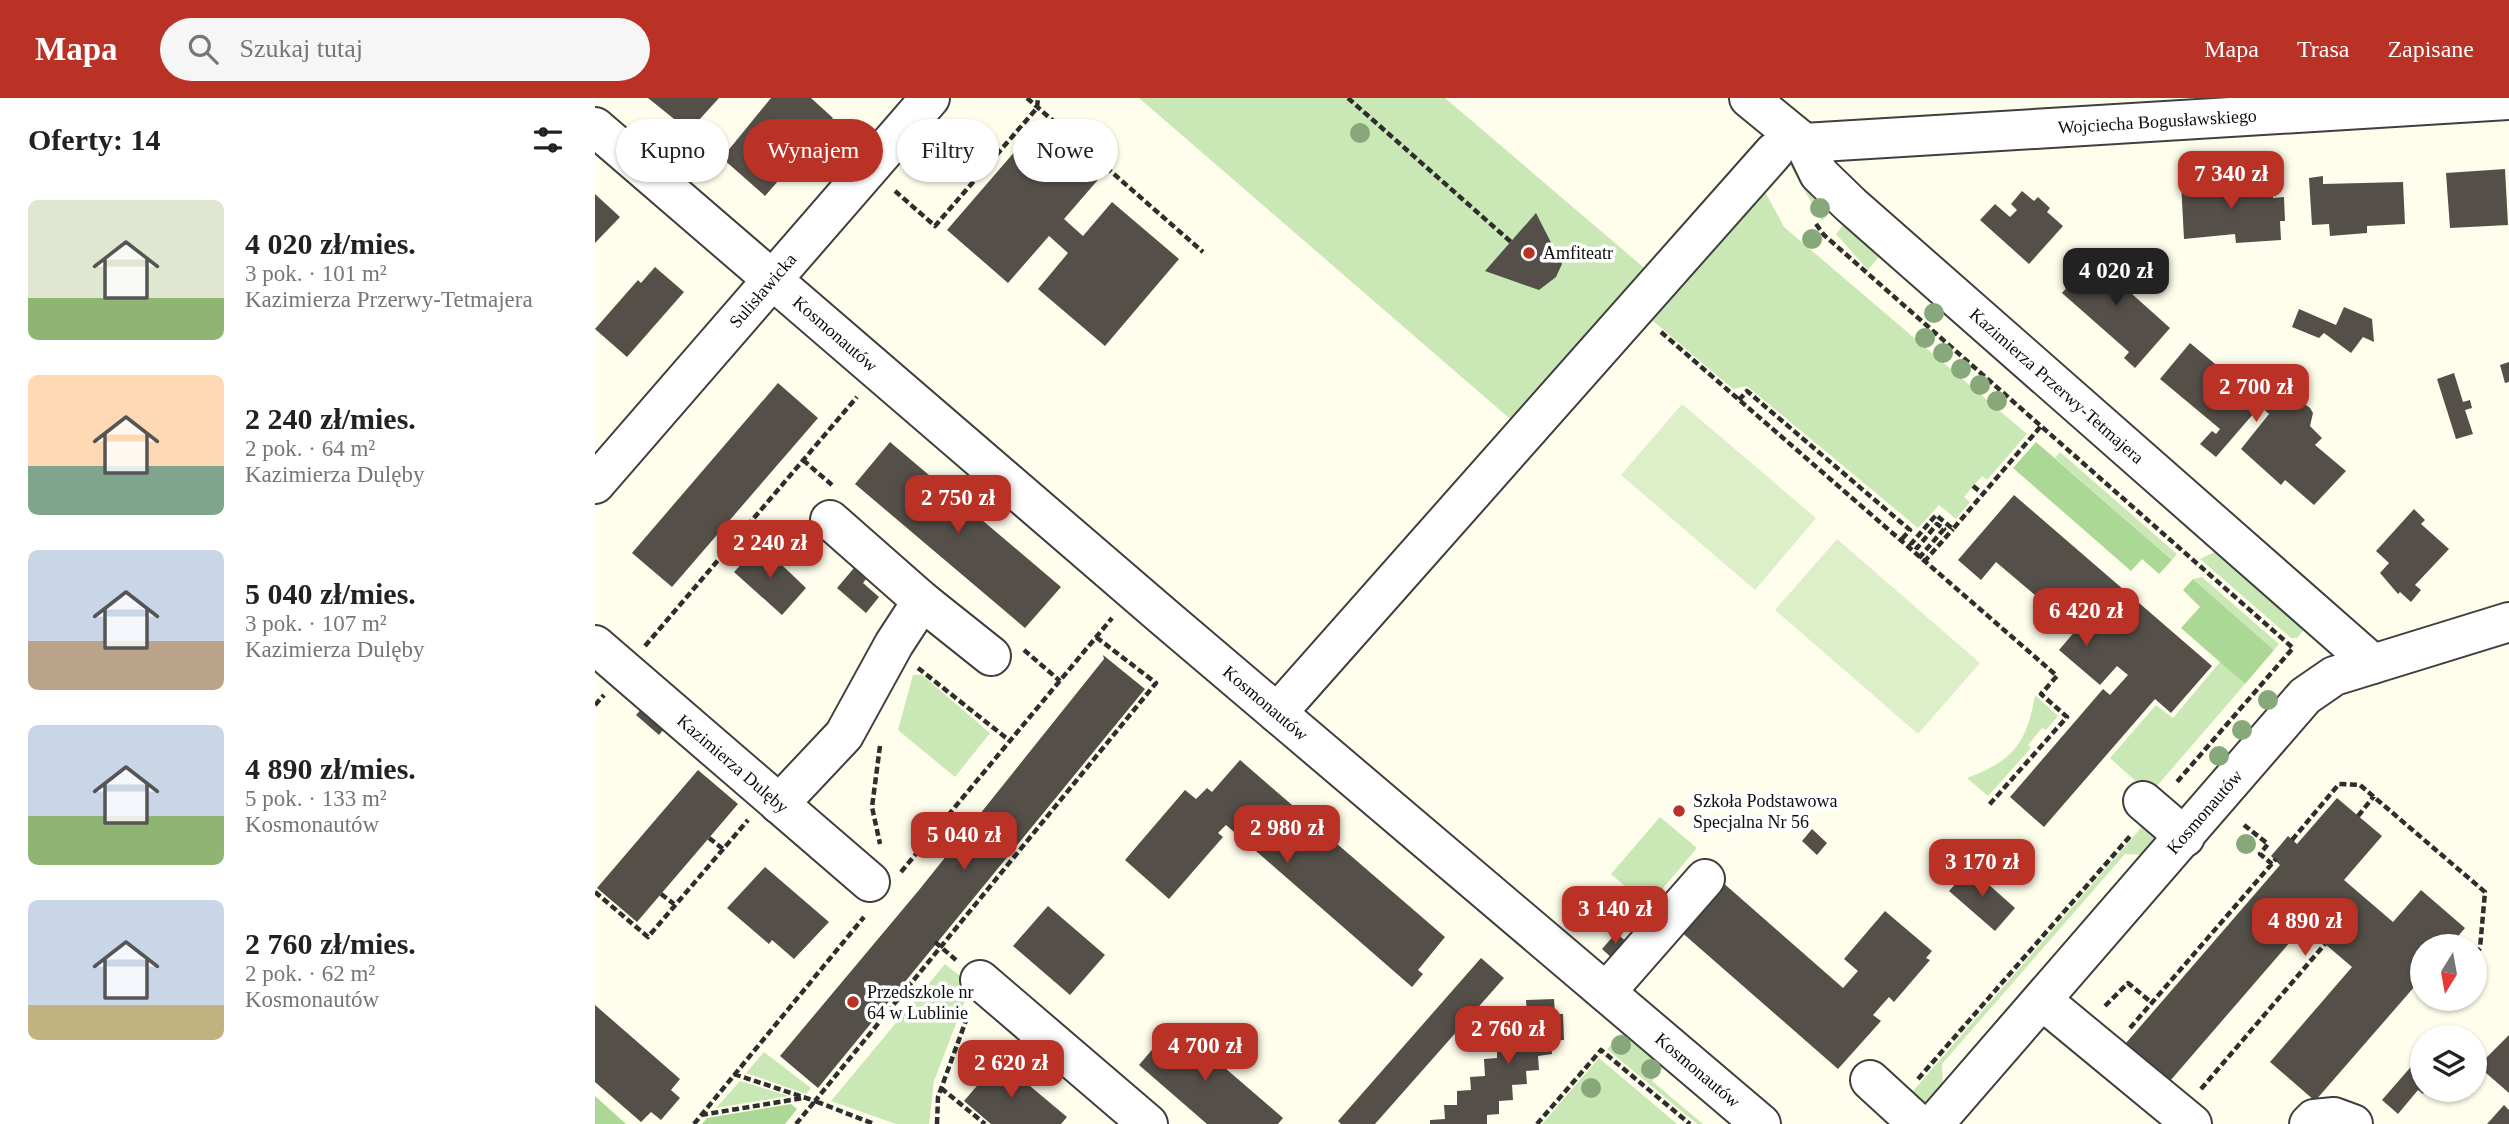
<!DOCTYPE html>
<html lang="pl">
<head>
<meta charset="utf-8">
<style>
  :root { --surface:#fff; --page:#f6f6f6; --text:#222; --muted:#767676; --accent:#ba3226 }
  body { margin:0; font-family:Georgia,serif; background:var(--page); color:var(--text); height:100vh; display:flex; flex-direction:column; font-size:26px; white-space:nowrap }
  * { box-sizing:border-box; margin:0 }
  p { font-size:23px; color:var(--muted) }
  .icon { flex:none; width:38px; height:38px; fill:none; stroke:currentColor; stroke-width:2; stroke-linecap:round; stroke-linejoin:round }
  .map { position:relative; flex:1; overflow:hidden }
  .drawer { display:flex; flex-direction:column; background:var(--surface); width:595px }
  .drawer>* { flex:none }
  .banner { position:absolute; left:21px; top:21px; width:665px; height:63px; display:flex; gap:14px }
  .needle { width:46px; rotate:191deg }
  .tools { position:absolute; left:1815px; top:836px; display:grid; gap:14px }
  .tools a { display:grid; place-items:center; width:77px; height:77px; border-radius:50%; background:var(--surface); box-shadow:0 2px 5px #0004; font-size:35px }
  .price { position:absolute; translate:-50% -60px; padding:0 16px; border-radius:14px; background:var(--accent); color:#fff; font-size:23px; line-height:46px; filter:drop-shadow(0 2px 4px #0008) }
  .price::after { content:''; position:absolute; left:50%; top:42px; width:21px; height:16px; margin-left:-10px; background:inherit; clip-path:polygon(0 0,100% 0,50% 100%) }
  .price.selected { background:#222; color:#fff }
  ul { padding:0; list-style:none }
  li { display:flex; align-items:center; gap:21px; height:175px; padding:0 28px }
  li span { display:grid; place-items:center; flex:none; width:196px; height:140px; border-radius:10px; color:#555 }
  li>.icon { margin-inline-start:auto }
  span .icon { width:84px; height:84px; fill:#fffc; stroke-width:1 }
  li b { font-size:30px }
  h2 { display:flex; justify-content:space-between; align-items:center; height:84px; padding:0 28px; font-size:30px }
  .chip { padding:0 24px; border-radius:32px; background:var(--surface); box-shadow:0 2px 5px #0004; font-size:24px; line-height:63px }
  .chip.selected { background:var(--accent); color:#fff }
  header { display:flex; align-items:center; gap:42px; box-sizing:border-box; height:98px; padding:0 35px; background:var(--accent); color:#fff }
  header strong { font-size:33px }
  nav { display:flex; gap:38px; margin-inline-start:auto; font-size:24px }
  .search { width:490px; height:63px; background:var(--page); display:flex; align-items:center; gap:18px; box-sizing:border-box; padding:0 24px; border-radius:38px; color:var(--muted); font-size:26px }
  main { display:flex; flex:1; min-height:0 }
  .map>svg:first-child { display:block }
  .green { fill:#cae8b6 }
  .forest { fill:#abd995 }
  .pitch { fill:#ddefc8 }
  .building { fill:#554f49 }
  .lines { fill:none; stroke-linecap:round; stroke-linejoin:round }
  .minor-casing { stroke:#3f3f3f; stroke-width:42 }
  .path { stroke:#2e2e2e; stroke-width:4.5; stroke-dasharray:7 3.5; stroke-linecap:butt }
  .minor { stroke:#fff; stroke-width:38 }
  .tree { fill:#86a87a }
  .poi-dot { fill:#ba3226; stroke:#fff; stroke-width:2.5 }
  .labels { text-anchor:middle; stroke-width:7; stroke-linejoin:round; paint-order:stroke }
  .street-label { font-size:18px; fill:#0c0c0c; stroke:#fff }
  .poi-label { font-size:18px; fill:#0c0c0c; stroke:#fff; text-anchor:start }
</style>
</head>
<body>
<header>
<strong>Mapa</strong>
<div class="search"><svg class="icon" aria-label="search" viewBox="0 0 24 24"><circle cx="10" cy="10" r="6"/><path d="M15 15l6 6"/></svg>Szukaj tutaj</div>
<nav><a>Mapa</a><a>Trasa</a><a>Zapisane</a></nav>
</header>
<main>
<section class="drawer">
<h2>Oferty: 14<svg class="icon" aria-label="filters" viewBox="0 0 24 24"><path d="M4 7h16M4 17h16"/><circle cx="9" cy="7" r="2"/><circle cx="15" cy="17" r="2"/></svg></h2>
<ul>
<li><span style="background:linear-gradient(#dfe7d0 70%,#8fb573 0)"><svg class="icon" aria-label="home" viewBox="0 0 24 24"><path d="M3 11l9-7 9 7M6 9v11h12V9"/></svg></span><div><b>4 020 zł/mies.</b><p>3 pok. · 101 m²</p><p>Kazimierza Przerwy-Tetmajera</p></div></li>
<li><span style="background:linear-gradient(#ffd9b3 65%,#7fa58c 0)"><svg class="icon" aria-label="home" viewBox="0 0 24 24"><path d="M3 11l9-7 9 7M6 9v11h12V9"/></svg></span><div><b>2 240 zł/mies.</b><p>2 pok. · 64 m²</p><p>Kazimierza Dulęby</p></div></li>
<li><span style="background:linear-gradient(#c9d6e8 65%,#b9a48a 0)"><svg class="icon" aria-label="home" viewBox="0 0 24 24"><path d="M3 11l9-7 9 7M6 9v11h12V9"/></svg></span><div><b>5 040 zł/mies.</b><p>3 pok. · 107 m²</p><p>Kazimierza Dulęby</p></div></li>
<li><span style="background:linear-gradient(#c9d6e8 65%,#8fb573 0)"><svg class="icon" aria-label="home" viewBox="0 0 24 24"><path d="M3 11l9-7 9 7M6 9v11h12V9"/></svg></span><div><b>4 890 zł/mies.</b><p>5 pok. · 133 m²</p><p>Kosmonautów</p></div></li>
<li><span style="background:linear-gradient(#c9d6e8 75%,#c2b280 0)"><svg class="icon" aria-label="home" viewBox="0 0 24 24"><path d="M3 11l9-7 9 7M6 9v11h12V9"/></svg></span><div><b>2 760 zł/mies.</b><p>2 pok. · 62 m²</p><p>Kosmonautów</p></div></li>
</ul>
</section>
<div class="map">
<svg width="1914" height="1026" viewBox="0 0 1914 1026">
  <rect width="100%" height="100%" fill="#fffdeb"/>
  <path class="green" d="M 544,0 L 850,0 L 1054,174 L 921,326 Z
    M 1191,60 L 1219,94 L 1238,111 L 1227,123 Z
    M 1166,86 L 1189,129 L 1432,336 L 1392,382 L 1387,378 L 1369,399 L 1375,404 L 1361,421 L 1344,407 L 1323,430 L 1152,288 L 1138,291 L 1058,223 L 1062,207 Z
    M 1252,123 L 1287,155 L 1273,172 L 1241,136 Z
    M 1465,354 L 1582,456 L 1577,462 L 1460,360 Z
    M 1622,453 L 1713,527 L 1702,540 L 1696,540 L 1605,461 Z
    M 1607,479 L 1684,546 L 1679,552 L 1598,481 Z
    M 1625,564 L 1650,586 L 1555,696 L 1515,660 L 1561,607 L 1578,620 Z
    M 318,577 L 327,577 L 395,635 L 360,679 L 303,632 Z
    M 1440,597 L 1463,618 L 1451,632 L 1447,630 L 1433,647 L 1436,650 L 1393,698 L 1372,680 C 1418,663 1432,645 1440,597 Z
    M 1065,719 L 1102,750 L 1053,808 L 1016,776 Z
    M 1552,723 L 1564,742 L 1550,757 L 1530,756 L 1347,966 L 1348,992 L 1333,1010 L 1319,998 L 1318,993 Z
    M 350,866 L 376,887 L 339,983 L 334,1026 L 301,1026 L 236,1003 Z
    M 1026,936 L 1033,936 L 1070,967 L 1057,983 L 1108,1026 L 1102,1026 L 1012,951 Z
    M 169,954 L 216,990 L 211,996 L 151,975 Z
    M 1004,960 L 1082,1026 L 947,1026 Z
    M 145,983 L 194,998 L 121,1010 Z"/>
  <path class="forest" d="M 1441,344 L 1577,462 L 1564,476 L 1547,461 L 1536,473 L 1418,370 Z
    M 1598,481 L 1679,552 L 1650,586 L 1586,530 L 1605,509 L 1588,492 Z
    M 0,998 L 31,1026 L 0,1026 Z
    M 196,1006 L 202,1011 L 190,1026 L 107,1026 L 112,1020 Z"/>
  <path class="pitch" d="M 1087,306 L 1221,420 L 1160,492 L 1026,377 Z
    M 1242,441 L 1385,565 L 1323,636 L 1180,512 Z"/>
  <path class="building" d="M 53,0 L 124,0 L 94,33 Z
    M 176,0 L 216,0 L 238,20 L 170,98 L 127,60 Z
    M 446,23 L 508,76 L 469,121 L 488,138 L 517,104 L 584,161 L 510,248 L 443,191 L 473,155 L 454,138 L 413,185 L 352,132 Z
    M 1910,71 L 1913,127 L 1855,130 L 1851,75 Z
    M 1728,78 L 1728,86 L 1808,84 L 1810,126 L 1772,128 L 1772,135 L 1735,138 L 1734,126 L 1717,127 L 1714,80 Z
    M 1625,82 L 1637,82 L 1638,88 L 1677,87 L 1678,100 L 1689,99 L 1690,123 L 1685,123 L 1686,142 L 1641,145 L 1640,136 L 1589,141 L 1586,84 Z
    M 1427,93 L 1439,103 L 1443,99 L 1455,110 L 1452,114 L 1468,128 L 1434,166 L 1385,122 L 1400,106 L 1415,119 L 1422,112 L 1416,106 Z
    M 0,96 L 25,119 L 0,145 Z
    M 941,115 L 967,166 L 961,179 L 944,192 L 890,173 Z
    M 1507,150 L 1518,161 L 1512,167 L 1540,192 L 1537,196 L 1575,230 L 1540,270 L 1529,260 L 1534,254 L 1467,195 Z
    M 60,169 L 89,194 L 32,259 L 0,231 L 43,182 L 46,185 Z
    M 1749,209 L 1777,221 L 1779,244 L 1768,239 L 1756,255 L 1729,235 L 1724,240 L 1697,229 L 1704,211 L 1741,227 Z
    M 1595,245 L 1655,295 L 1659,290 L 1672,301 L 1687,284 L 1703,297 L 1695,306 L 1707,304 L 1715,310 L 1718,315 L 1715,328 L 1727,340 L 1720,347 L 1751,373 L 1719,407 L 1690,382 L 1686,387 L 1646,351 L 1674,316 L 1665,308 L 1621,359 L 1605,346 L 1617,333 L 1621,336 L 1625,331 L 1565,281 Z
    M 1914,264 L 1914,284 L 1910,285 L 1905,267 Z
    M 1859,275 L 1868,304 L 1875,302 L 1877,310 L 1870,312 L 1878,336 L 1861,341 L 1842,281 Z
    M 183,285 L 223,320 L 77,489 L 37,455 Z
    M 295,344 L 466,489 L 430,530 L 260,386 Z
    M 1419,397 L 1617,568 L 1576,615 L 1560,601 L 1449,729 L 1415,699 L 1508,591 L 1515,597 L 1533,577 L 1522,568 L 1505,587 L 1464,552 L 1481,532 L 1401,464 L 1386,482 L 1363,462 Z
    M 1819,411 L 1830,422 L 1826,426 L 1854,451 L 1820,487 L 1826,492 L 1816,504 L 1805,494 L 1803,496 L 1785,475 L 1794,465 L 1781,453 Z
    M 165,446 L 211,490 L 187,517 L 139,474 Z
    M 259,470 L 271,481 L 268,485 L 284,499 L 271,515 L 242,490 Z
    M 508,557 L 550,591 L 223,990 L 185,958 L 324,792 L 509,561 Z
    M 50,607 L 72,627 L 64,637 L 41,617 Z
    M 645,662 L 850,839 L 823,872 L 828,876 L 817,889 L 631,727 L 623,735 L 628,739 L 574,801 L 530,762 L 590,692 L 601,701 L 612,690 L 617,694 Z
    M 103,672 L 143,706 L 42,824 L 2,790 Z
    M 1742,700 L 1787,738 L 1749,782 L 1798,824 L 1826,792 L 1870,830 L 1854,849 L 1827,849 L 1827,880 L 1720,1003 L 1675,964 L 1757,869 L 1709,828 L 1575,983 L 1531,945 L 1685,767 L 1676,758 L 1693,738 L 1702,746 Z
    M 1217,731 L 1232,745 L 1222,757 L 1207,743 Z
    M 170,769 L 234,824 L 199,861 L 177,842 L 174,846 L 132,810 Z
    M 1375,770 L 1420,810 L 1400,833 L 1354,793 Z
    M 1126,783 L 1248,890 L 1263,873 L 1249,861 L 1290,813 L 1337,853 L 1331,860 L 1335,862 L 1299,904 L 1294,899 L 1278,917 L 1286,923 L 1243,971 L 1084,832 Z
    M 453,808 L 510,857 L 475,897 L 418,848 Z
    M 1021,835 L 1033,845 L 1019,862 L 1007,851 Z
    M 886,860 L 909,880 L 780,1026 L 746,1026 L 743,1023 Z
    M 959,901 L 960,916 L 968,916 L 969,942 L 956,943 L 957,956 L 943,958 L 944,972 L 931,973 L 932,986 L 917,987 L 918,1002 L 904,1003 L 904,1016 L 892,1017 L 892,1026 L 835,1026 L 835,1022 L 850,1021 L 849,1007 L 862,1007 L 862,993 L 876,992 L 875,979 L 890,978 L 889,961 L 902,960 L 902,947 L 916,946 L 915,932 L 928,931 L 928,919 L 932,918 L 931,902 Z
    M 0,907 L 85,981 L 76,992 L 85,1000 L 66,1022 L 56,1014 L 46,1024 L 0,984 Z
    M 579,926 L 688,1020 L 683,1026 L 612,1026 L 544,967 Z
    M 1914,937 L 1914,995 L 1883,968 Z
    M 1827,956 L 1827,992 L 1831,992 L 1828,996 L 1823,992 L 1803,1016 L 1787,1002 Z
    M 404,962 L 472,1019 L 466,1026 L 396,1026 L 369,1003 Z
    M 1909,1007 L 1914,1012 L 1914,1026 L 1892,1026 Z"/>
  <g class="lines">
    <defs>
      <g id="minor">
        <path id="s1" d="M 1154,0 L 1209,45 L 1224,76 L 1256,107 L 1778,566"/>
        <path id="s2" d="M 0,29 L 569,519 L 1166,1026"/>
        <path id="s3" d="M 1209,45 L 1914,2"/>
        <path id="s4" d="M 0,386 L 335,0"/>
        <path d="M 327,503 L 396,558"/>
        <path id="s5" d="M 0,547 L 275,784"/>
        <path d="M 682,615 L 1179,54"/>
        <path d="M 1548,703 L 1590,739"/>
        <path d="M 184,706 L 249,637 L 299,546 L 327,503 L 235,422"/>
        <path d="M 385,882 L 553,1026"/>
        <path d="M 1011,894 L 1110,781"/>
        <path d="M 1448,903 L 1597,1026"/>
        <path d="M 1275,982 L 1323,1026"/>
        <path id="s6" d="M 1339,1026 L 1710,598 L 1739,578 L 1914,524"/>
        <path d="M 1714,1026 L 1719,1021 L 1739,1019 L 1758,1026"/>
      </g>
    </defs>
    <use href="#minor" class="minor-casing"/>
    <path class="path" d="M 432,0 L 608,154
      M 753,0 L 916,144
      M 300,93 L 340,128 L 442,10 L 443,0
      M 1221,126 L 1229,137 L 1698,550 L 1581,685
      M 1066,234 L 1462,578 L 1446,596 L 1472,619 L 1394,707
      M 1144,302 L 1152,293 L 1315,432 L 1305,443
      M 208,362 L 237,387
      M 1378,388 L 1388,396
      M 1324,460 L 1349,431 L 1342,426 L 1322,450 L 1316,446 L 1341,417 L 1358,431 L 1446,328
      M 1329,464 L 1358,431
      M 50,548 L 262,299
      M 429,552 L 465,583
      M 323,570 L 415,643
      M 0,607 L 9,597
      M 285,648 L 277,709 L 285,746
      M 1763,718 L 1779,698
      M 1649,727 L 1673,746 L 1665,756 L 1677,766
      M 114,740 L 128,751
      M 1697,742 L 1744,686 L 1765,687 L 1890,794 L 1885,850 L 1880,857
      M 306,774 L 517,520
      M 0,794 L 53,839 L 153,722
      M 66,796 L 79,806
      M 340,844 L 361,862
      M 1841,902 L 1841,901
      M 1510,908 L 1533,885 L 1557,905
      M 1535,930 L 1681,761
      M 139,976 L 220,1003 L 561,585 L 501,539
      M 1323,981 L 1536,737
      M 346,990 L 390,1026
      M 1606,991 L 1730,846
      M 106,1017 L 208,1000
      M 99,1026 L 269,819
      M 201,1026 L 220,1003 L 279,1026
      M 342,1026 L 343,999 L 373,917
      M 942,1026 L 1006,952 L 1095,1026"/>
    <use href="#minor" class="minor"/>
  </g>
  <g class="tree">
    <circle cx="765" cy="35" r="10"/>
    <circle cx="1225" cy="110" r="10"/>
    <circle cx="1217" cy="141" r="10"/>
    <circle cx="1339" cy="215" r="10"/>
    <circle cx="1330" cy="240" r="10"/>
    <circle cx="1348" cy="255" r="10"/>
    <circle cx="1366" cy="271" r="10"/>
    <circle cx="1385" cy="287" r="10"/>
    <circle cx="1402" cy="303" r="10"/>
    <circle cx="1673" cy="602" r="10"/>
    <circle cx="1647" cy="632" r="10"/>
    <circle cx="1624" cy="658" r="10"/>
    <circle cx="1651" cy="746" r="10"/>
    <circle cx="1026" cy="947" r="10"/>
    <circle cx="1056" cy="971" r="10"/>
    <circle cx="996" cy="990" r="10"/>
  </g>
  <g class="poi-dot">
    <circle cx="934" cy="155" r="7"/>
    <circle cx="1084" cy="713" r="7"/>
    <circle cx="258" cy="904" r="7"/>
  </g>
  <g class="labels">
    <g class="street-label">
      <text dy="6" stroke="none"><textPath href="#s3" startOffset="354">Wojciecha Bogusławskiego</textPath></text>
      <text dy="6" stroke="none"><textPath href="#s4" startOffset="256">Sulisławicka</textPath></text>
      <text dy="6" stroke="none"><textPath href="#s2" startOffset="317">Kosmonautów</textPath></text>
      <text dy="6" stroke="none"><textPath href="#s1" startOffset="424">Kazimierza Przerwy-Tetmajera</textPath></text>
      <text dy="6" stroke="none"><textPath href="#s2" startOffset="884">Kosmonautów</textPath></text>
      <text dy="6" stroke="none"><textPath href="#s5" startOffset="182">Kazimierza Dulęby</textPath></text>
      <text dy="6" stroke="none"><textPath href="#s6" startOffset="413">Kosmonautów</textPath></text>
      <text dy="6" stroke="none"><textPath href="#s2" startOffset="1451">Kosmonautów</textPath></text>
    </g>
    <g class="poi-label">
      <text x="948" y="161">Amfiteatr</text>
      <text x="1098" y="709">Szkoła Podstawowa<tspan x="1098" dy="21">Specjalna Nr 56</tspan></text>
      <text x="272" y="900">Przedszkole nr<tspan x="272" dy="21">64 w Lublinie</tspan></text>
    </g>
  </g>
</svg>
<div class="tools">
<a><svg class="needle" viewBox="-14 -14 28 28"><path d="M0-13l5 13h-10z" fill="#e53935"/><path d="M0 13l5-13h-10z" fill="#767676"/></svg></a>
<a><svg class="icon" aria-label="layers" viewBox="0 0 24 24"><path d="M12 4l9 5-9 5-9-5zM3 14l9 5 9-5"/></svg></a>
</div>
<b class="price" style="left:1636px;top:113px">7 340 zł</b>
<b class="price selected" style="left:1521px;top:210px">4 020 zł</b>
<b class="price" style="left:1661px;top:326px">2 700 zł</b>
<b class="price" style="left:363px;top:437px">2 750 zł</b>
<b class="price" style="left:175px;top:482px">2 240 zł</b>
<b class="price" style="left:1491px;top:550px">6 420 zł</b>
<b class="price" style="left:692px;top:767px">2 980 zł</b>
<b class="price" style="left:369px;top:774px">5 040 zł</b>
<b class="price" style="left:1387px;top:801px">3 170 zł</b>
<b class="price" style="left:1020px;top:848px">3 140 zł</b>
<b class="price" style="left:1710px;top:860px">4 890 zł</b>
<b class="price" style="left:913px;top:968px">2 760 zł</b>
<b class="price" style="left:610px;top:985px">4 700 zł</b>
<b class="price" style="left:416px;top:1002px">2 620 zł</b>
<div class="banner">
<a class="chip">Kupno</a>
<a class="chip selected">Wynajem</a>
<a class="chip">Filtry</a>
<a class="chip">Nowe</a>
</div>
</div>
</main>
</body>
</html>
